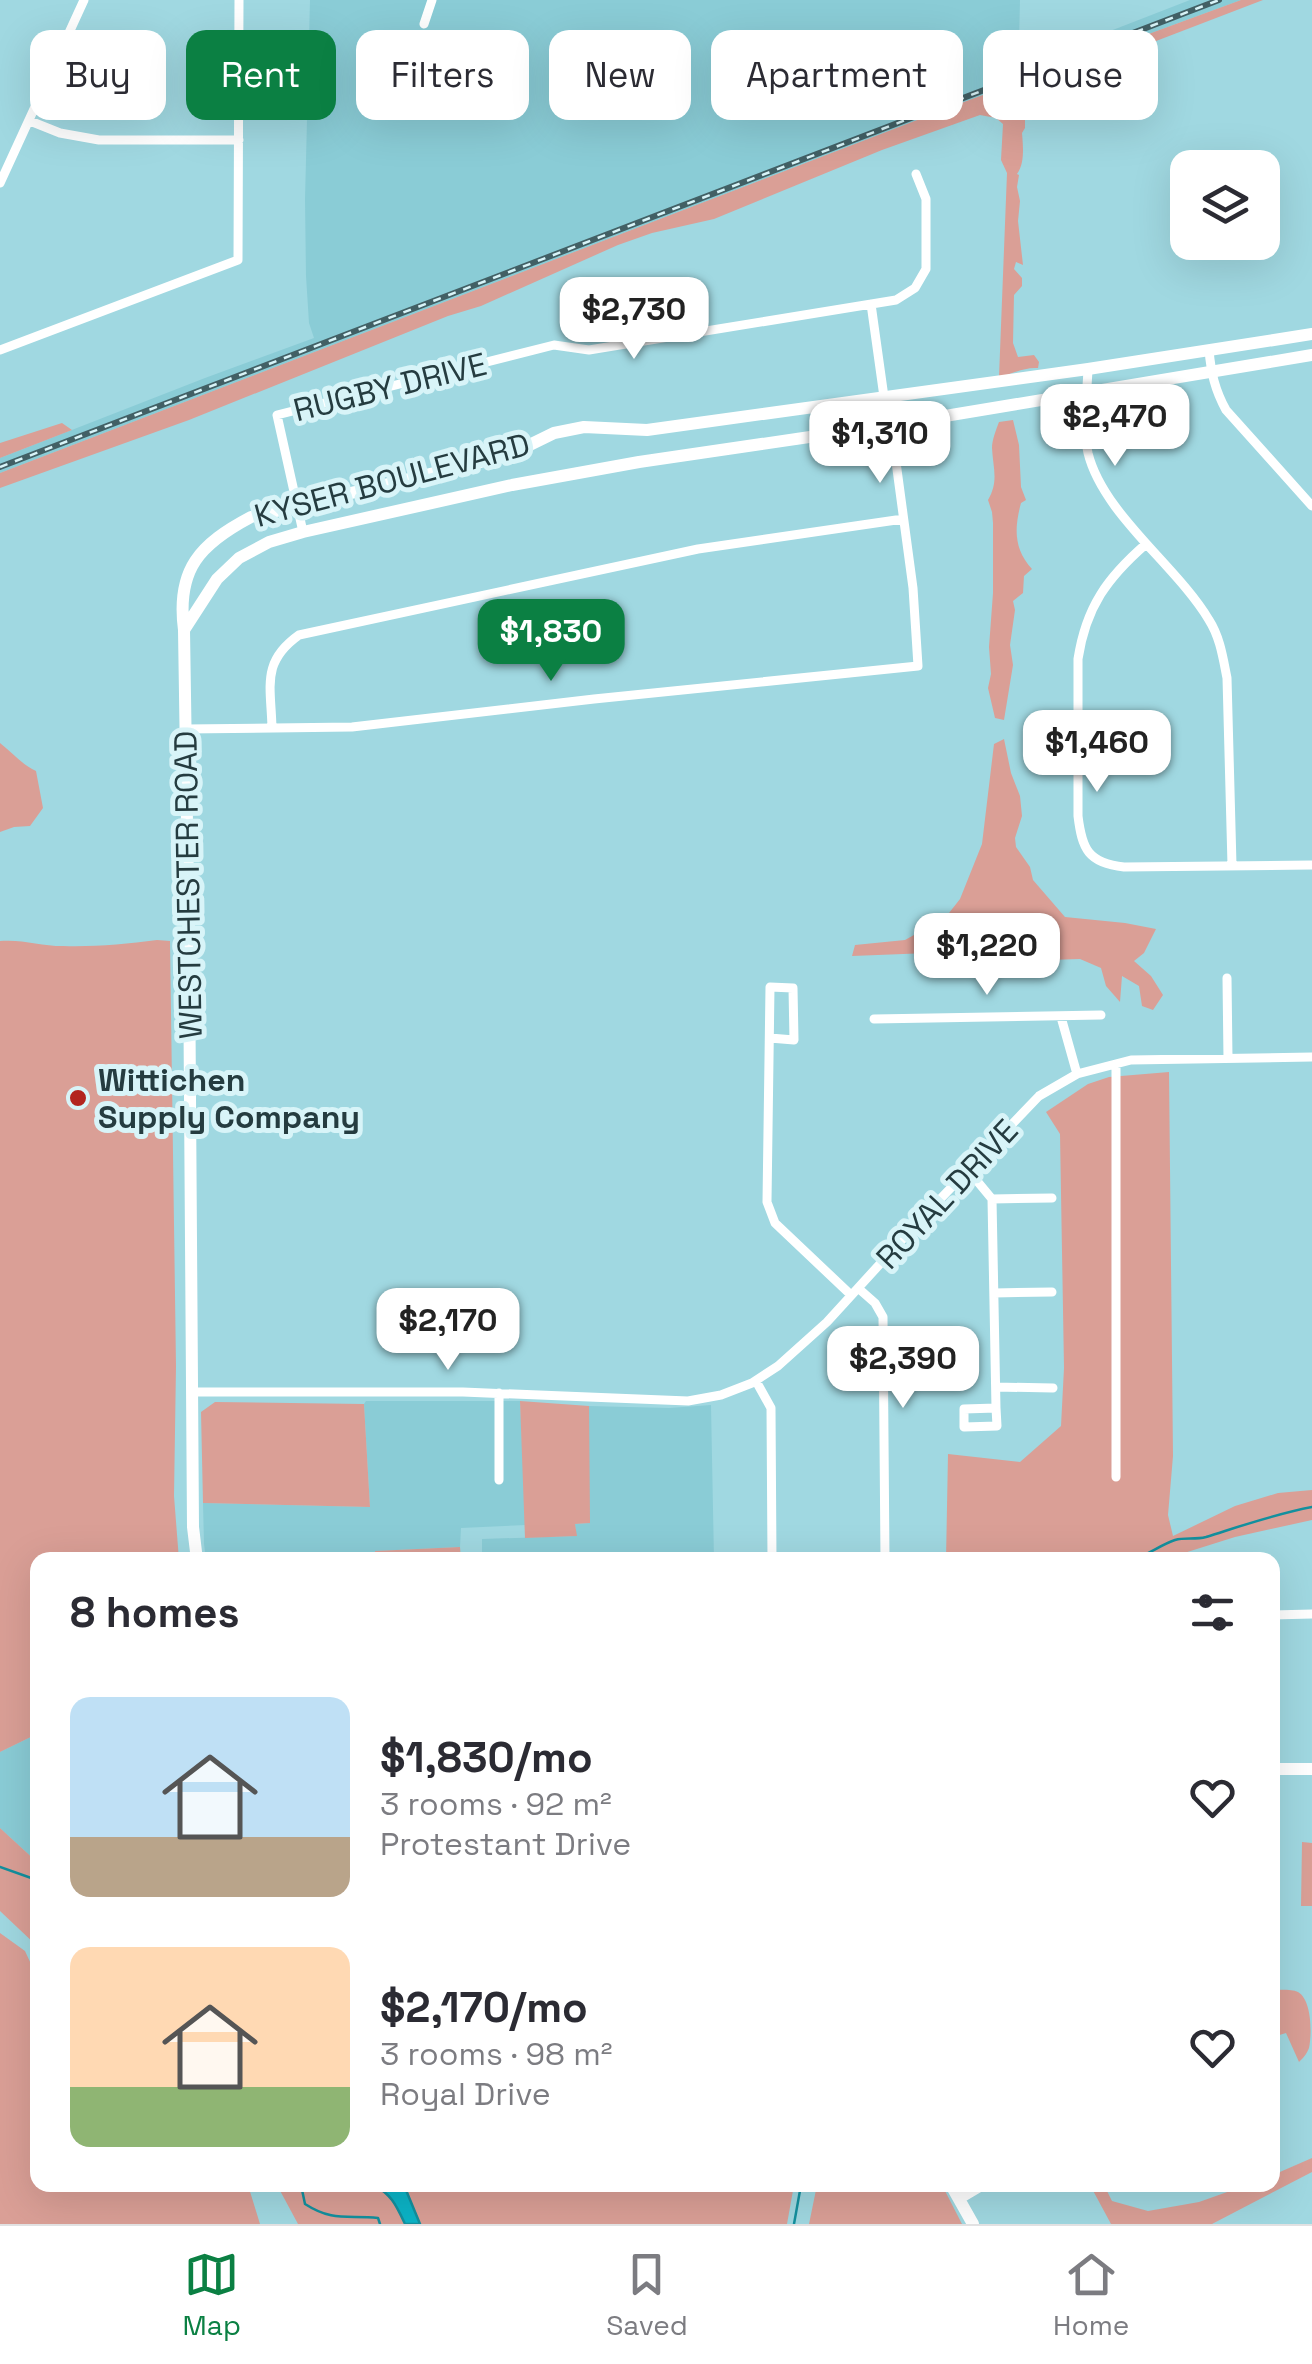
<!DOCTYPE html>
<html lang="en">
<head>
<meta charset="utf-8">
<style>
  :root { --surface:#fff; --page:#f7f7f7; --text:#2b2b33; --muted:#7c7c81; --line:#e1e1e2; --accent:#0b8043 }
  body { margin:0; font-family:"Space Grotesk",sans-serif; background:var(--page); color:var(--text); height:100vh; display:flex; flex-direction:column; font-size:38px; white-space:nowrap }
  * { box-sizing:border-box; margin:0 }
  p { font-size:32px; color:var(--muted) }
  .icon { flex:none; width:55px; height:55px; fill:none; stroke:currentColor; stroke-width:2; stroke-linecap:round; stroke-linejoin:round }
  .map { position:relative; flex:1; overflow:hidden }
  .drawer { position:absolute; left:30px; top:1552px; width:1250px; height:640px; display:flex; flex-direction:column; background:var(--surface); border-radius:20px; box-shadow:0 10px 40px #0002 }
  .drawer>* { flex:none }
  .hud { position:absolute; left:30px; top:30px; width:1252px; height:90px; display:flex; gap:20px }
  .fabs { position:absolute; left:1170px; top:150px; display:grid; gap:20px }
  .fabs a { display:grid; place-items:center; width:110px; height:110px; border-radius:20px; background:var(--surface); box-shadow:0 10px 40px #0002; font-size:50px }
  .price { position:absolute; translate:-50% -85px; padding:0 22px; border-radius:20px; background:#fff; color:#222; font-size:32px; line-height:65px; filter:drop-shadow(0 2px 5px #0008) }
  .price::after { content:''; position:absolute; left:50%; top:60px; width:30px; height:22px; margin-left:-15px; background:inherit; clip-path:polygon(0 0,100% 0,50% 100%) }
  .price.active { background:var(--accent); color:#fff }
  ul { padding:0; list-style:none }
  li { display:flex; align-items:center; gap:30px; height:250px; padding:0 40px }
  li span { display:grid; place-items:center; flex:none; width:280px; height:200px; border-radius:20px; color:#555 }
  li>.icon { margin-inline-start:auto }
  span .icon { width:120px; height:120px; fill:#fffc; stroke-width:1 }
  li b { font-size:42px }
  h2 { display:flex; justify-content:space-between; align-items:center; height:120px; padding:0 40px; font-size:42px }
  .pill { padding:0 35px; border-radius:20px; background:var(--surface); box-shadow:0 10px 40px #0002; font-size:35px; line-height:90px }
  .pill.active { background:var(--accent); color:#fff }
  .dock { display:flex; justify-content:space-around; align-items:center; height:140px; border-top:2px solid var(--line); background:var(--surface); font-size:28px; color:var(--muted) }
  .dock a { display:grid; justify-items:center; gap:5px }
  .dock .active { color:var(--accent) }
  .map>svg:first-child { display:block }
  .built { fill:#8accd6 }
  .green { fill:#da9f96 }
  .water { fill:#0bb4c7; stroke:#13909e; stroke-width:2.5 }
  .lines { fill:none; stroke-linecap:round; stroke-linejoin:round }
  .stream { stroke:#13909e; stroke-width:2.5 }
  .street { stroke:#fff; stroke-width:9 }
  .secondary { stroke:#fff; stroke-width:12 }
  .rail-casing { stroke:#426065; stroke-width:6 }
  .rail { stroke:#d8f4f8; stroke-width:2.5; stroke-dasharray:8; stroke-linecap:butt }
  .poi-dot { fill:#b3241e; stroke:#d8f4f8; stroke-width:4 }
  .labels { text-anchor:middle; stroke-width:10; stroke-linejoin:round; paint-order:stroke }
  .street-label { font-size:32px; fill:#253c40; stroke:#d8f4f8 }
  .poi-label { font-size:32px; font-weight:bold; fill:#253c40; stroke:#d8f4f8; text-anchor:start }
</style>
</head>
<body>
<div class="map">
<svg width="1312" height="2224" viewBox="0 0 1312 2224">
  <rect width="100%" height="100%" fill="#a0d8e1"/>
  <path class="built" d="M 310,0 L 1020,0 L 1019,41 L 1033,61 L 1190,0 L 1241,0 L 964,102 L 0,473 L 0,458 L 205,378 L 314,338 L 309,323 L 306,276 L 305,199 Z
    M 366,1401 L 520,1401 L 526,1525 L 461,1528 L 460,1547 L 375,1551 L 375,1560 L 206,1560 L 204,1544 L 203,1503 L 370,1507 L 364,1404 Z
    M 711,1405 L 714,1560 L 482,1560 L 482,1539 L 576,1536 L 575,1524 L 589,1523 L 589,1406 L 669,1408 Z
    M 37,1734 L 37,1862 L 0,1828 L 0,1752 Z"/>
  <path class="green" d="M 1241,0 L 1263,0 L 1010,97 L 1018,103 L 1019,112 L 1025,117 L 1025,128 L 1022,133 C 1023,146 1025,163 1017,174 L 1019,175 L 1017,187 L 1020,201 L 1018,221 L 1023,265 L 1016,262 L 1014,269 L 1022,278 L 1022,286 L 1014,295 L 1013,343 L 1018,357 L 1034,355 L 1039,362 L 1038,368 C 1023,367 1013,374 999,377 L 1007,173 L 1001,160 L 1003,124 L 996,118 L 980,115 L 882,150 L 714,219 L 652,233 L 618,245 L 481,306 L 448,316 L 189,420 L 0,488 L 0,473 L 964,102 Z
    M 1013,420 L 1019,445 L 1021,487 L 1026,500 L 1021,503 C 1014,529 1014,549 1032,569 L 1024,576 L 1023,593 L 1013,601 L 1015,610 L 1010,645 L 1013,665 L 1004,720 L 995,718 L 988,688 L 991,674 L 989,647 L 993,593 L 993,523 L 992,512 L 988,500 C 999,481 993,468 992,448 C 992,440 996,430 999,422 Z
    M 62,423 L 72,430 L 0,458 L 0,443 Z
    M 1004,739 L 1011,773 L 1020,796 L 1022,816 L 1015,838 L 1016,847 L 1030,867 L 1033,880 L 1065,917 L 1125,923 L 1156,929 L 1144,953 L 1134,961 L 1151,976 L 1163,995 L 1153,1010 L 1142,1006 L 1139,986 L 1122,976 L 1120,1002 L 1106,986 L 1101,968 L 1080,959 L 1015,961 L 982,965 L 965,971 L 943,966 L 929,953 L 852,956 L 855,945 L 905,940 L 939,921 L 949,913 L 960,899 L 982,844 L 994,744 Z
    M 0,743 C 13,753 21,764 36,771 L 43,808 L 30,826 L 14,827 L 0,832 Z
    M 157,940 L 170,941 L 176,1366 L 174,1496 L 179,1560 L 38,1560 L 37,1734 L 0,1752 L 0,941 C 22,939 41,946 63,946 C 94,947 126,944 157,940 Z
    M 1169,1072 L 1173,1456 L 1168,1515 L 1173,1536 L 1235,1506 L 1278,1493 L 1312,1490 L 1312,1520 L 1235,1537 L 1181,1554 L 1175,1560 L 946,1560 L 948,1454 L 1020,1462 L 1061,1426 L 1064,1368 L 1060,1134 L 1046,1112 L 1088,1084 L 1109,1077 Z
    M 520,1401 L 589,1406 L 590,1523 L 575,1524 L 577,1536 L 525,1538 Z
    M 215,1402 L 364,1404 L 370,1507 L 203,1503 L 201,1412 Z
    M 460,1547 L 461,1560 L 375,1560 L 375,1551 Z
    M 0,1828 L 37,1862 L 37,1946 L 0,1911 Z
    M 1302,1842 L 1312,1843 L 1312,1906 L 1301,1906 Z
    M 0,1933 L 25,1951 L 37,1977 L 38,2185 L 248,2185 L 260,2224 L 0,2224 Z
    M 1273,1990 C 1280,1990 1291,1989 1298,1992 C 1312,2000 1312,2034 1309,2048 C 1306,2055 1304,2057 1299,2062 L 1286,2033 L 1273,2037 L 1273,2018 L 1278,2016 Z
    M 1312,2158 L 1312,2172 L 1212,2224 L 1111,2224 L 1090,2185 L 1104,2185 L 1112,2201 L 1148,2211 L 1199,2202 L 1247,2185 L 1272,2185 L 1273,2175 Z
    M 277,2185 L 373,2185 C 391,2193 397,2207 405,2224 L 298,2224 Z
    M 400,2185 L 794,2185 L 787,2224 L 420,2224 L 406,2190 Z
    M 817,2185 L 942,2185 L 962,2224 L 809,2224 Z"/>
  <path class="water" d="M 373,2185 L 400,2185 L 406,2190 L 420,2224 L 405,2224 C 397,2207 391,2193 373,2185 Z"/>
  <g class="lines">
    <path class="stream" d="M 1132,1560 C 1148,1555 1160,1545 1175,1540 C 1185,1537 1195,1540 1206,1537 C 1241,1526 1275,1514 1312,1507
      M 0,1867 L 34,1879 L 38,1882
      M 301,2185 L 305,2204 C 333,2222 347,2215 378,2218 L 380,2224
      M 794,2224 L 801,2185"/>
    <path class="street" d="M 424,24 L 432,0
      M 30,121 L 60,133 L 99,140 L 239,140
      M 0,183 L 84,0
      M 0,350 L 238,260 L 239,0
      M 1209,350 C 1211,373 1215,390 1226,410 L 1312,506
      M 1088,369 C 1087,396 1082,426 1088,453 C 1103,514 1177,566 1209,620 C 1220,637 1223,658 1227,678 L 1232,865
      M 303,532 L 277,415 L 554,345 L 589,350 L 896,300 L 915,288 L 926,269 L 926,199 L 916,174
      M 1146,544 C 1107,578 1086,607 1078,659 L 1078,816 C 1082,849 1088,863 1124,867 L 1312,865
      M 272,728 C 271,686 261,662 299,635 L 698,549 L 903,519
      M 186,729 L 352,727 L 594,699 L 918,666 L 913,588 L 891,425 L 884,397 L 871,304
      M 1227,978 L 1228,1058
      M 1061,1017 L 1077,1074
      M 874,1019 L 1101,1015
      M 770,1038 L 794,1040 L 793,988 L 770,987 L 767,1202 L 775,1223 L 851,1295
      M 1116,1064 L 1116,1477
      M 968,1170 L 992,1199 L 1052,1198
      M 992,1199 L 996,1408
      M 858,1288 L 875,1303 L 883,1317 L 885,1560
      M 994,1293 L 1052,1292
      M 756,1381 L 771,1408 L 772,1560
      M 996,1387 L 1053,1388
      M 192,1392 L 463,1392 L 688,1401 L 721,1395 L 752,1383 L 778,1366 L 827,1322 L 921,1219 L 1039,1096 L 1077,1074 L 1131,1060 L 1312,1057
      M 996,1408 L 997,1426 L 964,1427 L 964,1409 Z
      M 499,1480 L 499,1393
      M 1272,1615 L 1312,1614"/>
    <path class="secondary" d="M 184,630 L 217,579 L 239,558 L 269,542 L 303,532 L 512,485 L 639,462 L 891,425 L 1312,355
      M 197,1560 L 193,1527 L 189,954 L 184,630 C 176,569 200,544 251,517 L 509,455 L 554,433 L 584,427 L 647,430 L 1088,369 L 1312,334
      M 1272,1769 L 1312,1769
      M 951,2185 L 973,2224
      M 959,2198 L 981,2185"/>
    <defs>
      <path id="rail" d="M 0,467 L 1219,0"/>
    </defs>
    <use href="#rail" class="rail-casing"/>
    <use href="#rail" class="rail"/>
  </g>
  <circle class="poi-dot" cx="78" cy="1098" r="10"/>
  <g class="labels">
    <g class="street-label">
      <text transform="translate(390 387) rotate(-14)" y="11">RUGBY DRIVE</text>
      <text transform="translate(392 480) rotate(-15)" y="11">KYSER BOULEVARD</text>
      <text transform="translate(188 885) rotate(-91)" y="11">WESTCHESTER ROAD</text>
      <text transform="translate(947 1194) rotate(-47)" y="11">ROYAL DRIVE</text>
    </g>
    <g class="poi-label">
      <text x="98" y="1091">Wittichen<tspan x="98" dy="37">Supply Company</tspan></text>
    </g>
  </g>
</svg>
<div class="fabs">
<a><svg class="icon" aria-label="layers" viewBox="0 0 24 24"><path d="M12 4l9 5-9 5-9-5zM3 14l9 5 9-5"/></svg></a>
</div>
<b class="price" style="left:634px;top:362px">$2,730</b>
<b class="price" style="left:1115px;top:469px">$2,470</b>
<b class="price" style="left:880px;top:486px">$1,310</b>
<b class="price active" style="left:551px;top:684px">$1,830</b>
<b class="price" style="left:1097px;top:795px">$1,460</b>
<b class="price" style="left:987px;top:998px">$1,220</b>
<b class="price" style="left:448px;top:1373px">$2,170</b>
<b class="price" style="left:903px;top:1411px">$2,390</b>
<div class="hud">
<a class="pill">Buy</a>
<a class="pill active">Rent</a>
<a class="pill">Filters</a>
<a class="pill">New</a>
<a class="pill">Apartment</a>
<a class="pill">House</a>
</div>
<section class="drawer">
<h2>8 homes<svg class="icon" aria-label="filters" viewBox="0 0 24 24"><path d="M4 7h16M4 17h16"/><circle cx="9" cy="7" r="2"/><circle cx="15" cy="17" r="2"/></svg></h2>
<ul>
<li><span style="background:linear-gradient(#bfe0f5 70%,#b9a48a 0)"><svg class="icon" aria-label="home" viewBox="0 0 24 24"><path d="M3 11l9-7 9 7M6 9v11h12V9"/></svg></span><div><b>$1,830/mo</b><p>3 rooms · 92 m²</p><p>Protestant Drive</p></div><svg class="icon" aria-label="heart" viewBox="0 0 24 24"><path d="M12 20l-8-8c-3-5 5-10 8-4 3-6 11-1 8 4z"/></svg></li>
<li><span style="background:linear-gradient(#ffd9b3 70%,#8fb573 0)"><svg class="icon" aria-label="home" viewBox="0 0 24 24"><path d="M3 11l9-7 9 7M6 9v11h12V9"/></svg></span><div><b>$2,170/mo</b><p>3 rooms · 98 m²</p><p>Royal Drive</p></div><svg class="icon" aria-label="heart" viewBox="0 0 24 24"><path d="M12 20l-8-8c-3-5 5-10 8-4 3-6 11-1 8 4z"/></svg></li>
</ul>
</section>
</div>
<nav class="dock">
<a class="active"><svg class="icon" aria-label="map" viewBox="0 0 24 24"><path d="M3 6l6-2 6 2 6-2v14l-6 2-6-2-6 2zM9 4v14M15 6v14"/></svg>Map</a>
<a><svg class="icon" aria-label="saved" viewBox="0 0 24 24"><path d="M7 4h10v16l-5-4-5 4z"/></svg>Saved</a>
<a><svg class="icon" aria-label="home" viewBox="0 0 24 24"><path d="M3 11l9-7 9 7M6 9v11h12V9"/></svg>Home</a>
</nav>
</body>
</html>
